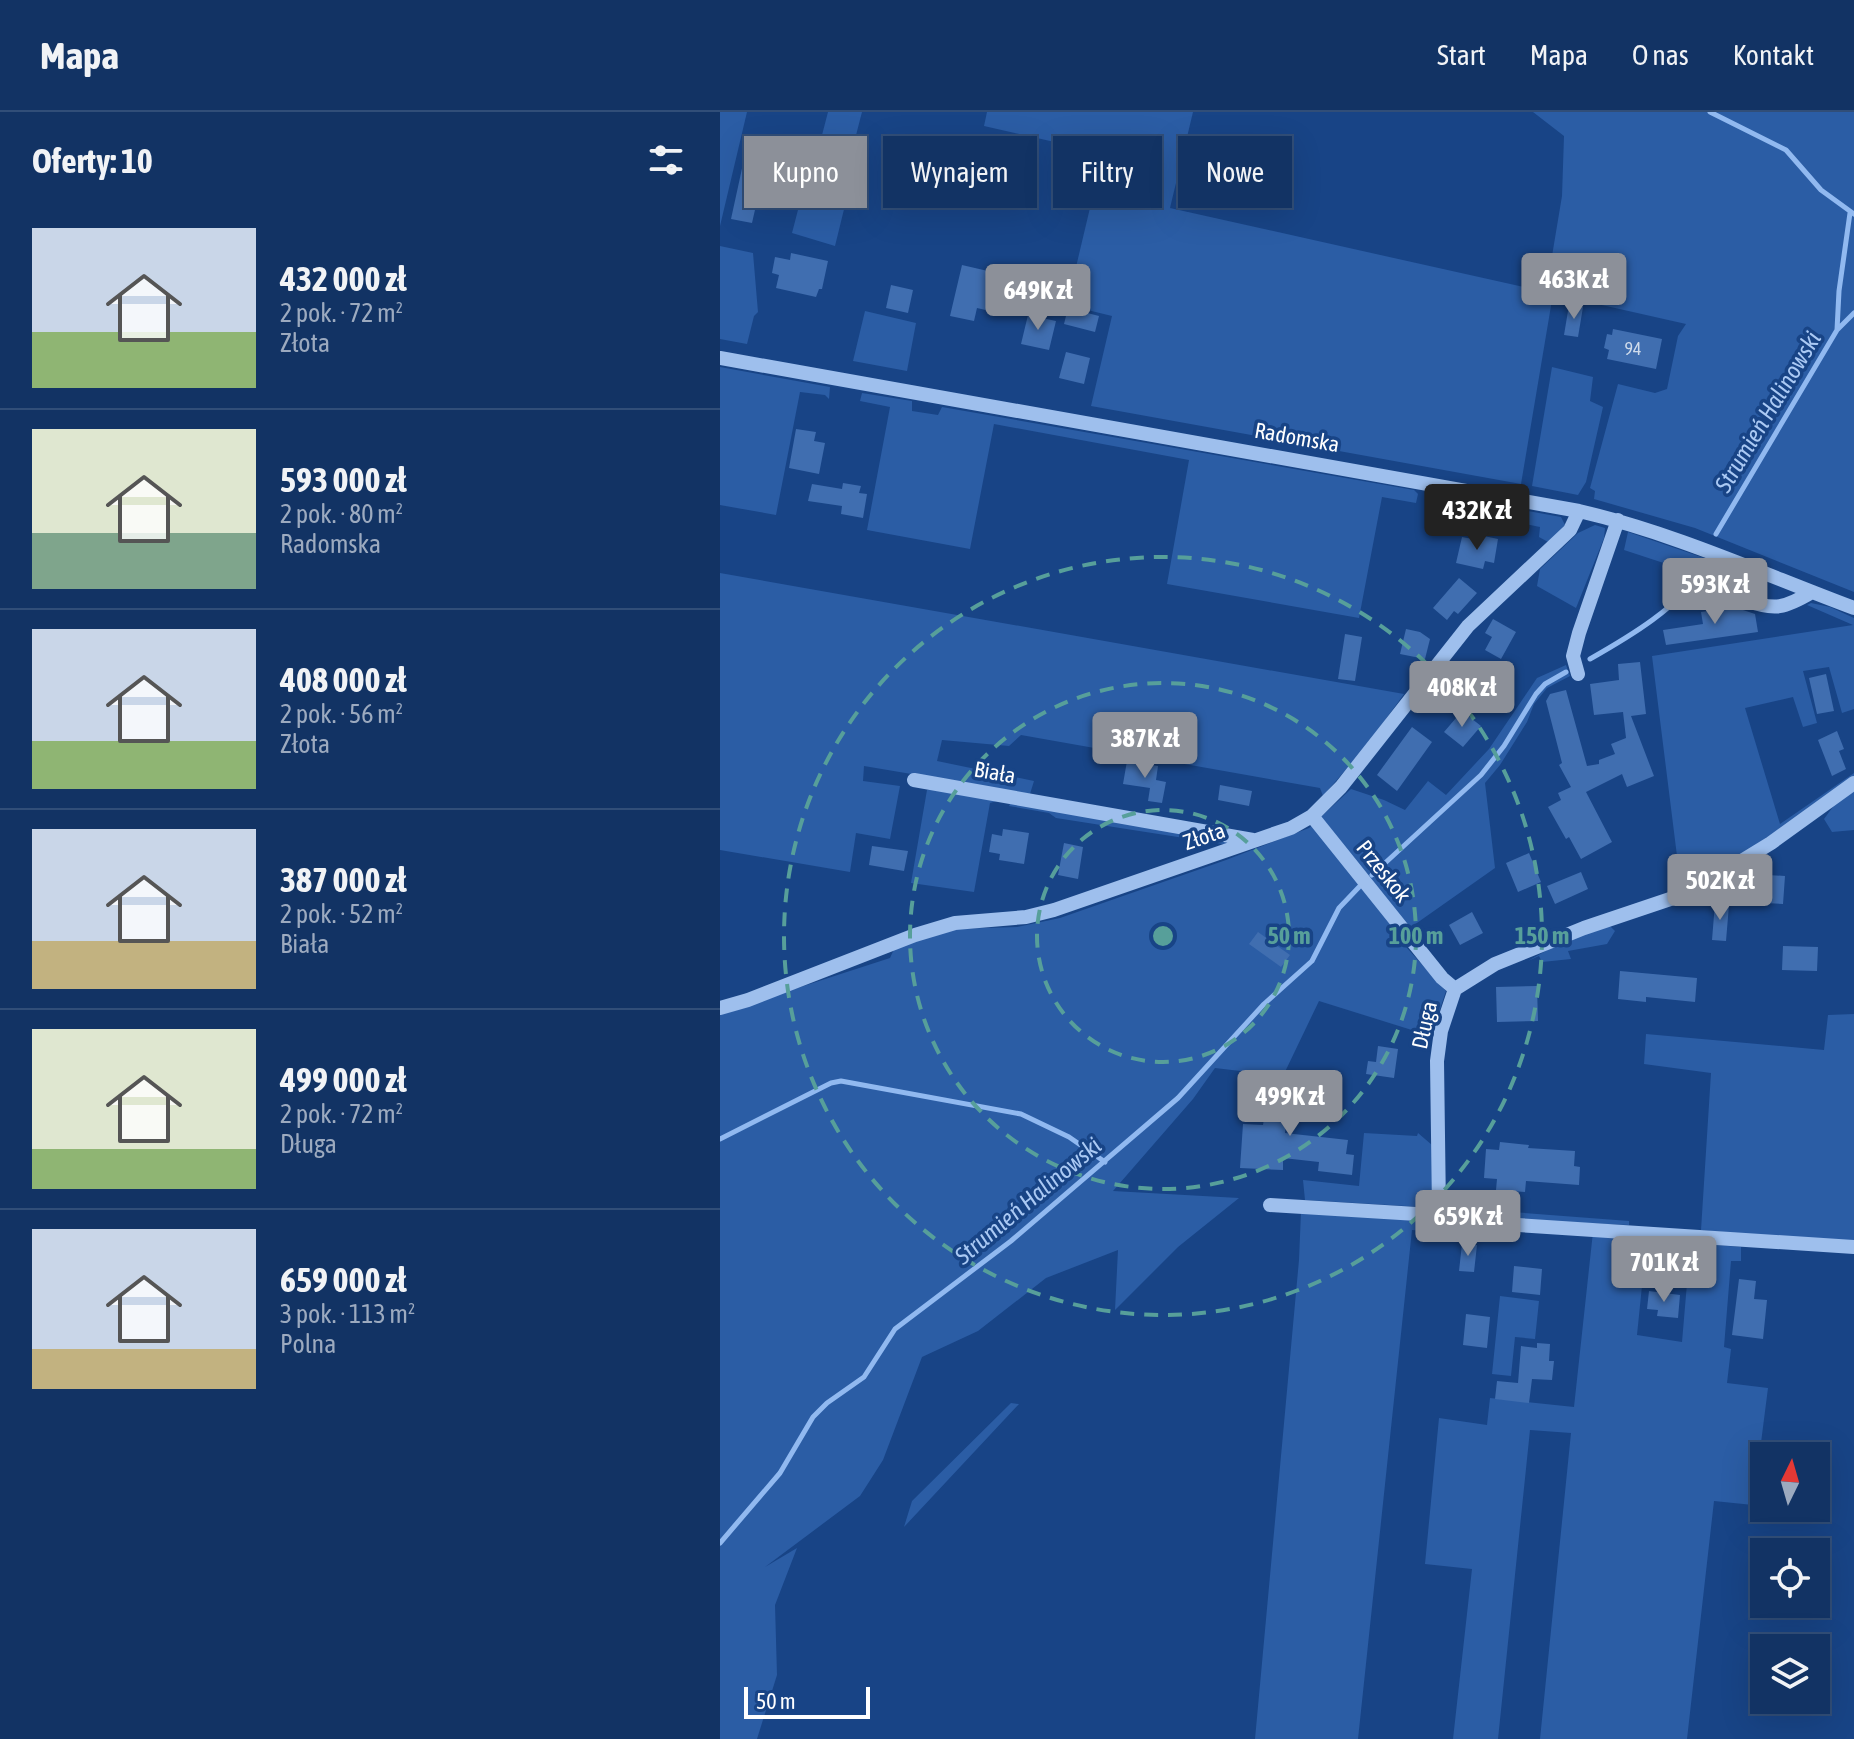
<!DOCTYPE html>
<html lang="pl">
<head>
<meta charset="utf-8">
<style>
  :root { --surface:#123364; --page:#1b3b6a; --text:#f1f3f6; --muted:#9caabf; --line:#314e78; --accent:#8c9099 }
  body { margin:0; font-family:"Asap Condensed",sans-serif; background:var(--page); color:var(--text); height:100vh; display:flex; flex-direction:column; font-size:30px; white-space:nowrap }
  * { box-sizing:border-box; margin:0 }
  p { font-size:26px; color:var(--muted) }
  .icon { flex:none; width:44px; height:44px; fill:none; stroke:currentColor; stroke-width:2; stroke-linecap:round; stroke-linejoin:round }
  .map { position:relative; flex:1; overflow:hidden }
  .panel { display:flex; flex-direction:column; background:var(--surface); width:720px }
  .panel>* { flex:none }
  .guide { position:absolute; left:24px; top:24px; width:760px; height:72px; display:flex; gap:16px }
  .needle { width:52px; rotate:5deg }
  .controls { position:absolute; left:1030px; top:1330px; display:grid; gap:16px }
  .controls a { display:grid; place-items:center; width:80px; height:80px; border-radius:0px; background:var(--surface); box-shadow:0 8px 32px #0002,0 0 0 2px var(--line); font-size:40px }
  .scale { position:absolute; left:24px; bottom:20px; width:126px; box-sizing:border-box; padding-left:8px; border:4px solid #fff; border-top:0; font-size:22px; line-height:28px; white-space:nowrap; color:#fff; -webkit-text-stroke:6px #184486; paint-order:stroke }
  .price { position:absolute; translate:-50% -68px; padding:0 18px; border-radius:8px; background:var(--accent); color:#fff; font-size:26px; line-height:52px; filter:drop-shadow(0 2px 4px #0008) }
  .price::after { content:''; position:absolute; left:50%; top:48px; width:24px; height:18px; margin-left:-12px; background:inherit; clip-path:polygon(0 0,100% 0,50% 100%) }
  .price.selected { background:#222; color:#fff }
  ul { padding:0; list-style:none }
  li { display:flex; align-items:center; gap:24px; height:200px; padding:0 32px }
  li+li { border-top:2px solid var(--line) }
  li span { display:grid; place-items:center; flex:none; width:224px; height:160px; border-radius:0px; color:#555 }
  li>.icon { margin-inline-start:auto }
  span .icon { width:96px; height:96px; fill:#fffc; stroke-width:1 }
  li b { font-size:34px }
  h2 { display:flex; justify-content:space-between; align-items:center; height:96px; padding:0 32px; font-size:34px }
  .pill { padding:0 28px; border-radius:0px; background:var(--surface); box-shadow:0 8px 32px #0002,0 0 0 2px var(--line); font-size:28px; line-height:72px }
  .pill.selected { background:var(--accent); color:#fff }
  header { display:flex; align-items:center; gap:48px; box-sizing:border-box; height:112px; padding:0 40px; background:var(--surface); border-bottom:2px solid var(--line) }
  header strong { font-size:38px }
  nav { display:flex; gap:44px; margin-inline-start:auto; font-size:28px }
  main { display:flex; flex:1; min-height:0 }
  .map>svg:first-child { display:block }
  .green { fill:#2b5da5 }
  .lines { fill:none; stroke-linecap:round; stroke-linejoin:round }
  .stream { stroke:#91b9f0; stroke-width:5 }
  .building { fill:#406eb0 }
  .minor { stroke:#9ebfed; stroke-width:14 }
  .ring { fill:none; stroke:#579f9a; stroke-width:4; stroke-dasharray:14 10 }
  .labels { text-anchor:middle; stroke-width:7; stroke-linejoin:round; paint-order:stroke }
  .number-label { font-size:18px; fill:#cfdbeb }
  .street-label { font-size:22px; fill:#fff; stroke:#184486 }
  .water-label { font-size:24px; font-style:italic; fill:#aac9f4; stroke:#184486 }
  .centre { fill:#579f9a; stroke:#184486; stroke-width:4 }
  .ring-label { font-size:24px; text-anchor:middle; font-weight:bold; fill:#579f9a; stroke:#184486; stroke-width:7; stroke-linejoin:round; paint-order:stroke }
</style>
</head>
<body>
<header>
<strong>Mapa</strong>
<nav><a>Start</a><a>Mapa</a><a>O nas</a><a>Kontakt</a></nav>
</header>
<main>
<section class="panel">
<h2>Oferty: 10<svg class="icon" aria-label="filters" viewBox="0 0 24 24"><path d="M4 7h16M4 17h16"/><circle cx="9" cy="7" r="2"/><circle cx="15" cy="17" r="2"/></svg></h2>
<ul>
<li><span style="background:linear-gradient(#c9d6e8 65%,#8fb573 0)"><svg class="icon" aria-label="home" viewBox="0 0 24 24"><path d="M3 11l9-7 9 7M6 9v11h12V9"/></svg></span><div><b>432 000 zł</b><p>2 pok. · 72 m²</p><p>Złota</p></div></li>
<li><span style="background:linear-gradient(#dfe7d0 65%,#7fa58c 0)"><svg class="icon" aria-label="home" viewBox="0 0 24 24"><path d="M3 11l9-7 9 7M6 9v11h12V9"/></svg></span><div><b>593 000 zł</b><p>2 pok. · 80 m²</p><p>Radomska</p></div></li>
<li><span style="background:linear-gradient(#c9d6e8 70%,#8fb573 0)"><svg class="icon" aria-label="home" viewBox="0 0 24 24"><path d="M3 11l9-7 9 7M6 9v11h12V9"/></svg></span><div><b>408 000 zł</b><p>2 pok. · 56 m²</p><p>Złota</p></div></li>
<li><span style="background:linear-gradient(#c9d6e8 70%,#c2b280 0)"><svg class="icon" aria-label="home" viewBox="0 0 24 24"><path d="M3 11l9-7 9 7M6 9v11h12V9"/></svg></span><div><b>387 000 zł</b><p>2 pok. · 52 m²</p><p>Biała</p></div></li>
<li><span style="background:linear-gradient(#dfe7d0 75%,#8fb573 0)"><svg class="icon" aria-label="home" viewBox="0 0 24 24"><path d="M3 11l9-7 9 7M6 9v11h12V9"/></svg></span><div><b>499 000 zł</b><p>2 pok. · 72 m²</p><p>Długa</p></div></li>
<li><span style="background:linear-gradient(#c9d6e8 75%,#c2b280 0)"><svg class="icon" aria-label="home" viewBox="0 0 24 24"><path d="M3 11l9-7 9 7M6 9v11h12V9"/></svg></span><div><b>659 000 zł</b><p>3 pok. · 113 m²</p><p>Polna</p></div></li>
</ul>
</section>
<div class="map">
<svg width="1134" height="1627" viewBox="0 0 1134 1627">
  <rect width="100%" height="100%" fill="#184486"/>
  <path class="green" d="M 0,0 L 27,0 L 0,114 Z
    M 108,0 L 142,0 L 127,58 L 95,50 Z
    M 267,0 L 473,0 L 450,96 L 826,180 L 842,84 L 844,24 L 813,0 L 1134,0 L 1134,480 L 975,416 L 874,387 L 875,379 L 870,376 L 898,272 L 935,281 L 947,277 L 958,224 L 966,212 L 833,182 L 801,372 L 371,294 L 392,204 L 347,193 L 383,41 L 264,14 Z
    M 86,67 L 129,77 L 115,134 L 72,121 Z
    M 0,134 L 33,141 L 38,200 L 34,204 L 27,232 L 0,227 Z
    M 145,199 L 196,211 L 187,259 L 133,249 Z
    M 0,255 L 110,275 L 109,287 L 105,283 L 80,280 L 56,403 L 0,393 Z
    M 832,255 L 873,265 L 870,289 L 883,295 L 866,370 L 858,383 L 812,374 Z
    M 142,281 L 192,289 L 192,299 L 218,303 L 222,295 L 694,378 L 698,382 L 696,391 L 662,385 L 639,506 L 447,472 L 469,348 L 274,312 L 250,437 L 147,418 L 170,295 L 140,289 Z
    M 716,382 L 841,405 L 845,413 L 830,431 L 819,425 L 820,415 L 708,393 L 710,386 Z
    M 875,413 L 885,416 L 884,426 L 856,496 L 817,474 L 820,457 L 858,421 Z
    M 908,420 L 996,450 L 997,460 L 980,453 L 971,460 L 904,438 Z
    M 0,461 L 684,582 L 647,633 L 603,684 L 600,676 L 301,623 L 289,634 L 222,628 L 217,649 L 314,669 L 310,682 L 144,654 L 143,669 L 180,674 L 170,727 L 136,721 L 130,760 L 0,738 Z
    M 1091,491 L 1110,495 L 1134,506 L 1134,597 L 1122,601 L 1109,555 L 1083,559 L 1097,611 L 1083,615 L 1073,585 L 1025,596 L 1060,712 L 1134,661 L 1134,665 L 1004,756 L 958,781 L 961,776 L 932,544 L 1133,513 L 1087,493 Z
    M 846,553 L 850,564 L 827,576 L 814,592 L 807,610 L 780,653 L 765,671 L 775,756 L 677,825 L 726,879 L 711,924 L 599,889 L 563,964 L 495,956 L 473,987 L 393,1079 L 519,1086 L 458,1135 L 395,1198 L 398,1138 L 326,1166 L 258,1219 L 202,1245 L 163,1348 L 140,1384 L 45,1455 L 77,1436 L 55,1493 L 57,1563 L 37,1627 L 0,1627 L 0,901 L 170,846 L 175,835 L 234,817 L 297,815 L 340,806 L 506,748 L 589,716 L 631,677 L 664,688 L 685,698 L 708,669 L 726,683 L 769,637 L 817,566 Z
    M 212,677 L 277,689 L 270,691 L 254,780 L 191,771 L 207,678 Z
    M 1134,679 L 1134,718 L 1112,720 L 1104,707 L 1115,692 Z
    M 291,690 L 516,731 L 509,733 L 336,706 L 329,701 L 289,694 Z
    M 889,813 L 895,819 L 887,832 L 848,839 L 851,847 L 822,850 L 819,844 L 808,849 L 843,829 Z
    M 1134,902 L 1134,1132 L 981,1118 L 991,961 L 924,952 L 926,922 L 1104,938 L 1108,903 Z
    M 644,1021 L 697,1024 L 698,1021 L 712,1033 L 713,1082 L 703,1095 L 585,1088 L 583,1068 L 639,1074 Z
    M 727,1095 L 909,1109 L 909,1113 L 757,1106 L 734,1102 Z
    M 581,1100 L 723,1110 L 770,1117 L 770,1126 L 692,1118 L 638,1627 L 535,1627 L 579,1148 Z
    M 873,1120 L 927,1125 L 917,1223 L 962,1230 L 970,1136 L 942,1134 L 936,1139 L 941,1129 L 1021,1135 L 1021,1149 L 1011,1149 L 1004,1235 L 1011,1237 L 1007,1271 L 1048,1276 L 1033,1393 L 994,1389 L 967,1627 L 820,1627 L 851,1321 L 810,1318 L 778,1627 L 733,1627 L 752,1457 L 705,1452 L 719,1306 L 767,1313 L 770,1286 L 854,1295 Z
    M 780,1184 L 819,1189 L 815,1227 L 795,1225 L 791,1264 L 772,1262 Z
    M 291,1291 L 299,1292 L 184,1415 L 192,1389 Z"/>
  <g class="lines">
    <path class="stream" d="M 990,0 L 1066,38 L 1101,78 L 1134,102
      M 1118,217 L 1134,201
      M 996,422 L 1117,218 L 1119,179 L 1130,101
      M 870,547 C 907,526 962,494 983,456
      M 652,763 L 761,663 L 784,634 L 816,582 L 825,572 L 846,560
      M 0,1027 L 111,971 L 121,969 L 301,1002 L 349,1025 L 385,1050
      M 0,1431 L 60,1361 L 93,1305 L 107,1291 L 144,1265 L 175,1217 L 291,1129 L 458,986 L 544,892 L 592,849 L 619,796 L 640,774"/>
  </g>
  <path class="building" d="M 26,38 L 66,47 L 58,80 L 40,76 L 32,111 L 11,107 Z
    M 71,141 L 108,149 L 102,177 L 99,177 L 96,185 L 56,176 L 59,163 L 52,161 L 55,145 L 70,148 Z
    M 242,153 L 302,167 L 305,153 L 322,157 L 315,186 L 279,177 L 274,200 L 257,196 L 254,209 L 230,204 Z
    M 171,173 L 193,178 L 188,201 L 166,196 Z
    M 849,193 L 863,195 L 858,225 L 844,223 Z
    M 348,196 L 379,204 L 375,220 L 344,212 Z
    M 308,203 L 336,209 L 329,238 L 301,232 Z
    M 893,217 L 942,227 L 936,257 L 887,247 L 889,238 L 884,236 L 887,222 L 892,223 Z
    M 346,240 L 370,246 L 364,272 L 339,266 Z
    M 76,317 L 96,320 L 94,329 L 105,331 L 99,362 L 69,356 Z
    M 123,371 L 141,374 L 139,381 L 147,382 L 143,406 L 121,402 L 122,394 L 88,389 L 92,372 L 122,377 Z
    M 759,423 L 778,427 L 774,451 L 765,449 L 763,457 L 736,451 L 742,425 L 758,428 Z
    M 739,466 L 757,481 L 738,502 L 734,499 L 727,508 L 713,496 Z
    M 1014,495 L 1035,502 L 1038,520 L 946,533 L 943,518 L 983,512 L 981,500 Z
    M 773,507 L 796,520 L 781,547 L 765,538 L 772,525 L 765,521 Z
    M 686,517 L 700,520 L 710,527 L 705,547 L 680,542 Z
    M 625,522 L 642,525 L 635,569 L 618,567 Z
    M 920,550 L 926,602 L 911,604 L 934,664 L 907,675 L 902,662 L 866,680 L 892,730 L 861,747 L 849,725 L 846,727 L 828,695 L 841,688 L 838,681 L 851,675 L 839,653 L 842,651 L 826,589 L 830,582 L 846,578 L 867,654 L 879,652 L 879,648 L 895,642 L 891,632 L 906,626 L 903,600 L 874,603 L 870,572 L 899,568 L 898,552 Z
    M 1106,562 L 1114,599 L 1097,602 L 1089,566 Z
    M 742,599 L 761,614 L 743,635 L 724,620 Z
    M 692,615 L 712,630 L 677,679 L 657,663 Z
    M 1117,619 L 1124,637 L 1119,639 L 1126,657 L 1112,664 L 1098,628 Z
    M 407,649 L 438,654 L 436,668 L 446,670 L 442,691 L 428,689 L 430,676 L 403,672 Z
    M 500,673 L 532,679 L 529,694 L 498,688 Z
    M 283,717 L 309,721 L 304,752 L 279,748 L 280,742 L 269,740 L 272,722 L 282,724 Z
    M 344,731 L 363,735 L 358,767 L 338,763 Z
    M 152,734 L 188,739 L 184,759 L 149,753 Z
    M 809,741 L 821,770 L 798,780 L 786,751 Z
    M 861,760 L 868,777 L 835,792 L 827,774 Z
    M 1047,763 L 1065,764 L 1063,792 L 1045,791 Z
    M 995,791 L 1009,793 L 1006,829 L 992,828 Z
    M 752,800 L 763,821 L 740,833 L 729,813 Z
    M 538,820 L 570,843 L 561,855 L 529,832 Z
    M 1063,834 L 1098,835 L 1097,859 L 1062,858 Z
    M 900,859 L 977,866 L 975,890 L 926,885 L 926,890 L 898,887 Z
    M 817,874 L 818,909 L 777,910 L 776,875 Z
    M 658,934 L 678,937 L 674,966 L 646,962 L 648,949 L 656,950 Z
    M 550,970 L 590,977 L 586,997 L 567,994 L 565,1021 L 628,1028 L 626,1042 L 634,1043 L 632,1063 L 598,1059 L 599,1050 L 563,1046 L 563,1058 L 520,1056 L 523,1012 L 543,1013 Z
    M 780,1030 L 809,1033 L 808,1036 L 855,1039 L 854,1054 L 860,1055 L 859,1073 L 806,1069 L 805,1080 L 776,1078 L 777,1067 L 764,1066 L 766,1037 L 779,1038 Z
    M 742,1132 L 757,1133 L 754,1160 L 739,1159 Z
    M 794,1154 L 822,1157 L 820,1183 L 792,1180 Z
    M 1019,1167 L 1036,1169 L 1034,1187 L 1047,1188 L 1043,1227 L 1012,1223 Z
    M 929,1179 L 960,1183 L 958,1206 L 937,1204 L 938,1198 L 927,1197 Z
    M 746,1202 L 770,1205 L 767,1236 L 743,1233 Z
    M 817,1231 L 830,1232 L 829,1249 L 834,1249 L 832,1268 L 812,1267 L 809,1291 L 775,1287 L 777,1269 L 798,1271 L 801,1234 L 817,1236 Z"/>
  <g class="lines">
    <path class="minor" d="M 0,246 L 859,399 C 954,421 1043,462 1134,496
      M 1011,448 L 1004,476 C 1009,483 1016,485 1025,488 C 1055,499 1065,496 1092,480
      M 858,562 L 853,544 L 859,521 L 898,408
      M 194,668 L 533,728
      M 592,704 L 722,866 L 735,877
      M 0,896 L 28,888 L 195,823 L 235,811 L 306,805 L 334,798 L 571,716 L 592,704 L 621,675 L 748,514 L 850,418 L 859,399
      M 550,1093 L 697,1102 L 719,1098
      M 719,1098 L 717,949 L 721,919 L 735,877 L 775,852 L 864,816 L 971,780 L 1051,731 L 1134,671
      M 719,1098 L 732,1106 L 752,1110 L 1134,1135"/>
  </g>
  <g class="ring">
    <circle cx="443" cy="824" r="126"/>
    <circle cx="443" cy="824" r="253"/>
    <circle cx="443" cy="824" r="379"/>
  </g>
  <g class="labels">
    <g class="number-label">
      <text x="913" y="243">94</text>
    </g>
    <g class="street-label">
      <text transform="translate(577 325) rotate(10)" y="8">Radomska</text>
      <text transform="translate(275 660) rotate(10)" y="8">Biała</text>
      <text transform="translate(484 724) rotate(-19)" y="8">Złota</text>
      <text transform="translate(664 759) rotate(51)" y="8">Przeskok</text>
      <text transform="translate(704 913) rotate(-77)" y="8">Długa</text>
    </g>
    <g class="water-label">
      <text transform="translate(1048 300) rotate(-59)" y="8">Strumień Halinowski</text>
      <text transform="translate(308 1089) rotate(-40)" y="8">Strumień Halinowski</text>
    </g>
  </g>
  <circle cx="443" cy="824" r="12" class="centre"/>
  <g class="ring-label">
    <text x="569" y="832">50 m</text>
    <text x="696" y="832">100 m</text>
    <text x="822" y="832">150 m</text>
  </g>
</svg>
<div class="controls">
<a><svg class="needle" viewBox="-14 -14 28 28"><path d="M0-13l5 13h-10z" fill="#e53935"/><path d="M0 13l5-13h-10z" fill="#9caabf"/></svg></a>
<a><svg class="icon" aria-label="locate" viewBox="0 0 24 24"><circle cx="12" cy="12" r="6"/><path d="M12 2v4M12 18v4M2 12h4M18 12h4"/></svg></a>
<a><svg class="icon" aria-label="layers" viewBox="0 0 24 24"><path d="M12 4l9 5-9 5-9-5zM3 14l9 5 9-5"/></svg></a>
</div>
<div class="scale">50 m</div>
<b class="price" style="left:854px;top:209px">463K zł</b>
<b class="price" style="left:318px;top:220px">649K zł</b>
<b class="price selected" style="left:757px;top:440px">432K zł</b>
<b class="price" style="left:995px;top:514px">593K zł</b>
<b class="price" style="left:742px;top:617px">408K zł</b>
<b class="price" style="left:425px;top:668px">387K zł</b>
<b class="price" style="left:1000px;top:810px">502K zł</b>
<b class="price" style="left:570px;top:1026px">499K zł</b>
<b class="price" style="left:748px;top:1146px">659K zł</b>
<b class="price" style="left:944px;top:1192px">701K zł</b>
<div class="guide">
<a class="pill selected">Kupno</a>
<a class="pill">Wynajem</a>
<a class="pill">Filtry</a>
<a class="pill">Nowe</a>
</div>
</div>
</main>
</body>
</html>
